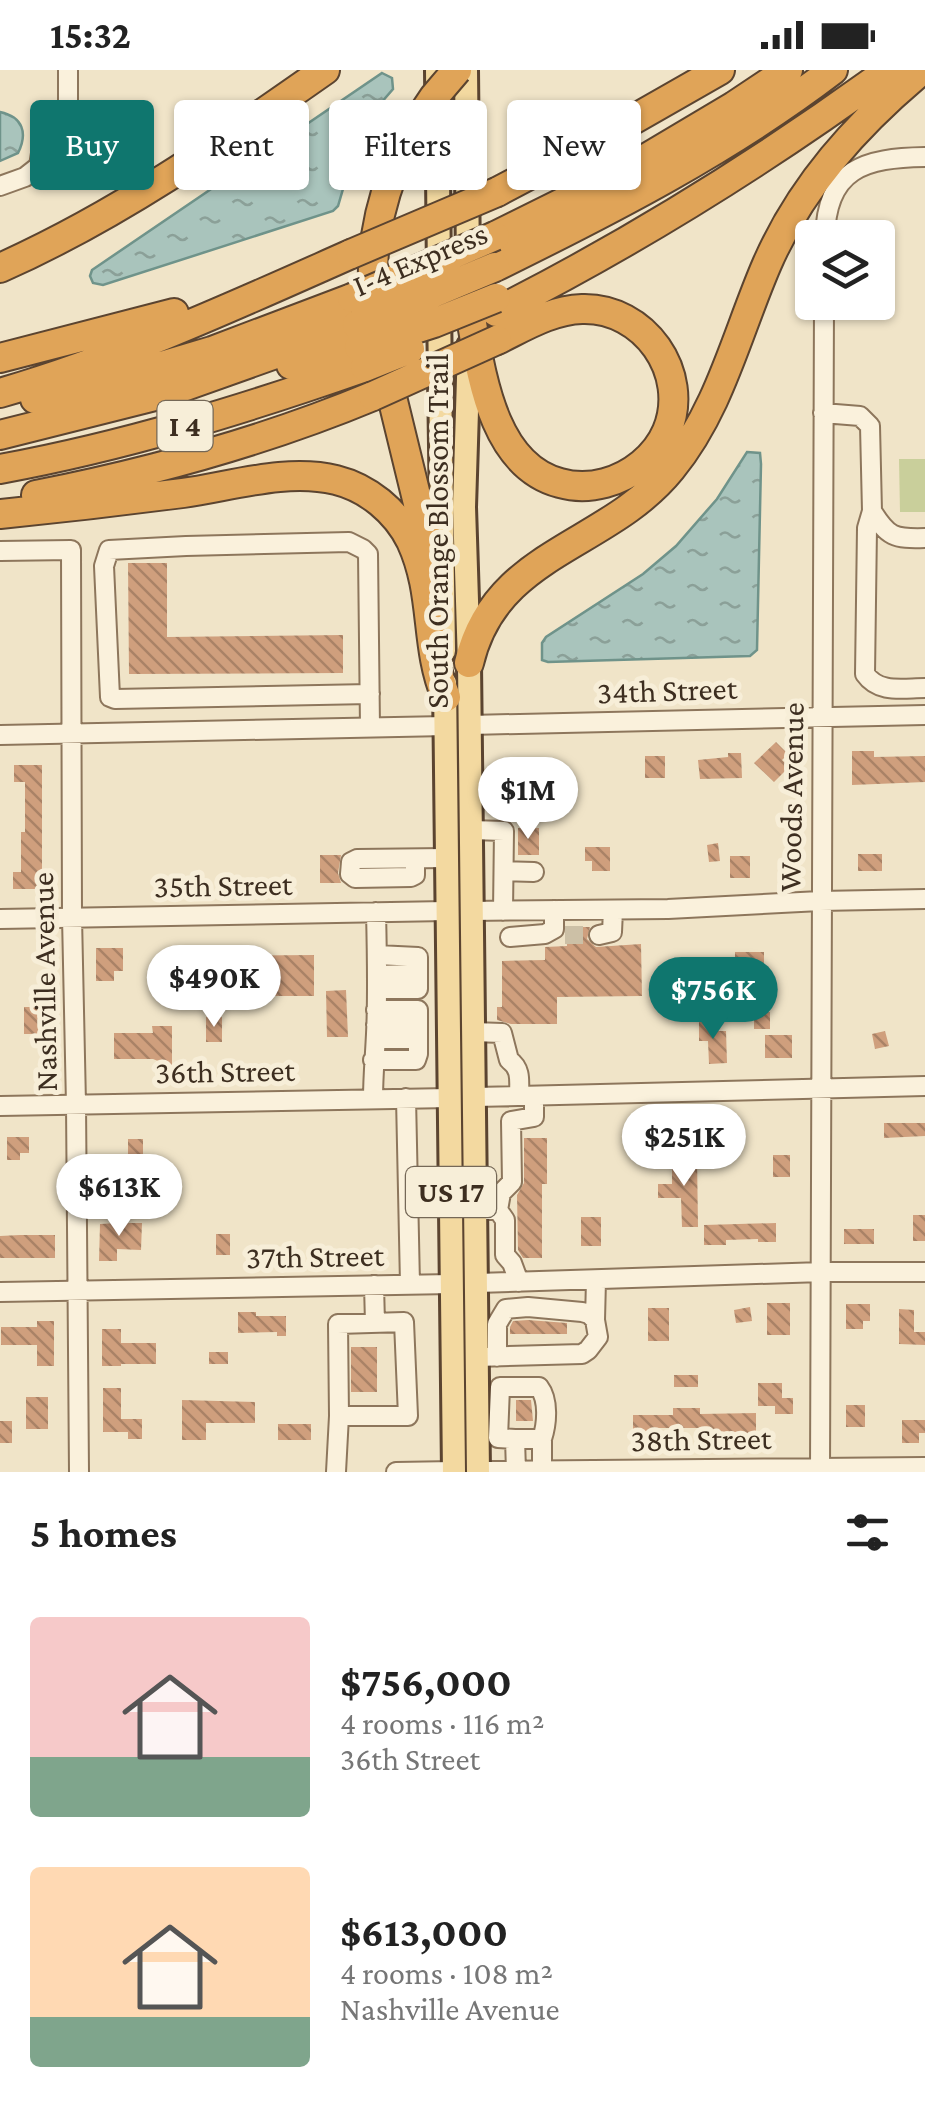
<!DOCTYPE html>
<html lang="en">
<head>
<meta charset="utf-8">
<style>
  :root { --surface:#fff; --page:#f2f2f2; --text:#222; --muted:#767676; --accent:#0f766e }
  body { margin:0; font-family:"Crimson Pro",serif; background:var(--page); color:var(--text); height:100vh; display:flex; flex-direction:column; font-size:38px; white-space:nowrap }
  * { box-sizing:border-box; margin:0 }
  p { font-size:32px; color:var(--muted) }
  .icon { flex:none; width:55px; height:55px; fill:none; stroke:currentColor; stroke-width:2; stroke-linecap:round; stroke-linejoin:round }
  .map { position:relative; height:1402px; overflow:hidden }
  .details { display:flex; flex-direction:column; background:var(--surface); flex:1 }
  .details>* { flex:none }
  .banner { position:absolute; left:30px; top:30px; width:865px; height:90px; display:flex; gap:20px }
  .fabs { position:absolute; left:795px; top:150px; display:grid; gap:20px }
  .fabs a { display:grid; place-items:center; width:100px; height:100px; border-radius:10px; background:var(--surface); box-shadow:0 2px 8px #0004; font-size:50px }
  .price { position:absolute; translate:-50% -85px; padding:0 22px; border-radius:35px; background:#fff; color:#222; font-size:32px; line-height:65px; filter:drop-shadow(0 2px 5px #0008) }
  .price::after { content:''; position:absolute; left:50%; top:60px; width:30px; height:22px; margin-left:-15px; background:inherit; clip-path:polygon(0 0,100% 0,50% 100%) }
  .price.current { background:var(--accent); color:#fff }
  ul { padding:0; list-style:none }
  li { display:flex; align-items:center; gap:30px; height:250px; padding:0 30px }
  li span { display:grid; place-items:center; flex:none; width:280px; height:200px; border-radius:10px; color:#555 }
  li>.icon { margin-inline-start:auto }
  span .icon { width:120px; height:120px; fill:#fffc; stroke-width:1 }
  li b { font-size:42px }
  h2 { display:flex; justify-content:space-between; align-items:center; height:120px; padding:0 30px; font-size:42px }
  .chip { padding:0 35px; border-radius:10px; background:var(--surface); box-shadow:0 2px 8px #0004; font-size:35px; line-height:90px }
  .chip.current { background:var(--accent); color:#fff }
  .status { display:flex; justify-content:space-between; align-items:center; height:70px; padding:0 50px; background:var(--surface); direction:ltr }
  .status svg { height:28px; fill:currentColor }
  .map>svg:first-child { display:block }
  .pitch { fill:#c9cf9b }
  .water { fill:url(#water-ripples); stroke:#6f938a; stroke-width:2.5 }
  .building { fill:url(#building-back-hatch) }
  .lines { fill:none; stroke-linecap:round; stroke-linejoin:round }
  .minor-tunnel { stroke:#ccc0a6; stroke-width:18; stroke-dasharray:18 9; stroke-linecap:butt }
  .minor-casing { stroke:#8d765c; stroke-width:22 }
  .major-casing { stroke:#5b4430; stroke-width:28 }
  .highway-casing { stroke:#5b4430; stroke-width:32 }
  .minor { stroke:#faf1dc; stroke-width:18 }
  .major { stroke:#f3d9a0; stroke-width:22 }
  .highway { stroke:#e0a458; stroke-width:28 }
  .highway-bridge-casing { stroke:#5b4430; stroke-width:32; stroke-linecap:butt }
  .highway-bridge { stroke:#e0a458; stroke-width:28 }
  .labels { text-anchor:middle; stroke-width:10; stroke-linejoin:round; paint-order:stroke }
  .shield { fill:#f7eed8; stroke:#756857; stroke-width:2.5 }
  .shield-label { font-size:30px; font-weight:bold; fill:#3d2e20 }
  .street-label { font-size:32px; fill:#3d2e20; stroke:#f7eed8 }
</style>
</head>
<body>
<div class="status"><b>15:32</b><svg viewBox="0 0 49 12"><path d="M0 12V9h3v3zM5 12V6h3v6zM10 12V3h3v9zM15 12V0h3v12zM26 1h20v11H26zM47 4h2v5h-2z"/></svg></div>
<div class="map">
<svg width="925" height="1402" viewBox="0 0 925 1402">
  <defs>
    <pattern id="water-ripples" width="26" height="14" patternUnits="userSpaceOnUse" patternTransform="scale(2.5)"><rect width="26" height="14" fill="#a9c4bc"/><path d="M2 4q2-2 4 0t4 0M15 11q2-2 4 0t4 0" fill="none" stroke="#8ba098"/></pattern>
    <pattern id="building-back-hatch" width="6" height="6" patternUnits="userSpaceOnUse" patternTransform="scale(2.5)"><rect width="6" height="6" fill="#cf9f7d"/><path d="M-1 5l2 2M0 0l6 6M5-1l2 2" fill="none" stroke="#a98266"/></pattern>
  </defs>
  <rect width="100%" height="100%" fill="#f0e4c8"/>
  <path class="pitch" d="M 899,389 L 925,389 L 925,442 L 900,442 Z"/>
  <path class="water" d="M 382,3 L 392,8 L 393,19 L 374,41 L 357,71 L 338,136 L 333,141 L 103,215 L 93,213 L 90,206 L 92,200 Z
    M 0,42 C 23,47 28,63 18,83 L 0,91 Z
    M 747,382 L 760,383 L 761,394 L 757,580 L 750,586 L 548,592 L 542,590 L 542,573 L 546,567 L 643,504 L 676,476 L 717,429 Z"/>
  <path class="building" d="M 128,493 L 167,493 L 167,567 L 343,565 L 343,603 L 129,604 Z
    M 776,672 L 788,684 L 782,690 L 789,697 L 774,712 L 754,693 Z
    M 852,681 L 874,681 L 874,687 L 925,686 L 925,712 L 852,715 Z
    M 728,683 L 741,683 L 742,708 L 700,709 L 698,690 L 728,687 Z
    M 645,686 L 665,686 L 665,708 L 645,708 Z
    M 14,695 L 42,695 L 42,819 L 13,819 L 13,802 L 21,802 L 21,762 L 25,762 L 25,712 L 14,712 Z
    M 518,758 L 539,758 L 539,785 L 518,785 Z
    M 718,773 L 720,791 L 709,792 L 707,775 Z
    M 585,777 L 610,777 L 610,801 L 592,801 L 592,791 L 585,791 Z
    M 858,784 L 882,784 L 882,801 L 858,801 Z
    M 320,785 L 341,785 L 338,803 L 341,813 L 320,813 Z
    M 730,786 L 750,786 L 750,808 L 730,808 Z
    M 566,857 L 590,857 L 587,869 L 596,877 L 641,874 L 642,926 L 557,927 L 557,954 L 511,954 L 497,950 L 497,937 L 502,937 L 502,891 L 545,890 L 545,877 L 567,876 Z
    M 96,878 L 123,878 L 123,901 L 114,901 L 114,911 L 96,911 Z
    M 735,882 L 764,882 L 764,904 L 735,904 Z
    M 314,885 L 314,926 L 159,926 L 159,886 Z
    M 704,906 L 723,906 L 723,927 L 704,927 Z
    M 346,920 L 348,967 L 327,967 L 326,921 Z
    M 24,937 L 47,937 L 47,957 L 39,957 L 39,964 L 24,964 Z
    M 761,942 L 770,942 L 770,959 L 754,959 L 754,944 L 761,944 Z
    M 699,945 L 708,945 L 709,961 L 726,961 L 727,993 L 709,994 L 708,971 L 699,971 Z
    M 206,947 L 222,947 L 222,972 L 206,972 Z
    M 152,956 L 172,956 L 172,999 L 158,1000 L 158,991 L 153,989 L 114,989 L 114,963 L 153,963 Z
    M 885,961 L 889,976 L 875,979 L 872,964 Z
    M 765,965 L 792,965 L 792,988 L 765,988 Z
    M 884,1053 L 925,1053 L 925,1066 L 884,1068 Z
    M 7,1067 L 29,1067 L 29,1083 L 20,1083 L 20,1090 L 7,1090 Z
    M 524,1068 L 547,1068 L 547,1114 L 542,1114 L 542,1188 L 523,1188 L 518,1180 L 517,1125 L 524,1113 Z
    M 128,1069 L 143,1069 L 143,1094 L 128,1094 Z
    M 773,1085 L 790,1085 L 790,1107 L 773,1107 Z
    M 672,1087 L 697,1087 L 698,1157 L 682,1157 L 681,1128 L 658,1128 L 658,1114 L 672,1114 Z
    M 913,1145 L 925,1145 L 925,1171 L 913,1171 Z
    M 581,1147 L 601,1147 L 601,1176 L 581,1176 Z
    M 117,1153 L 142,1153 L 141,1180 L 117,1179 L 117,1191 L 99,1191 L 100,1154 Z
    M 776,1153 L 776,1172 L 758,1172 L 758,1169 L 726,1170 L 726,1175 L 704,1175 L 704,1155 Z
    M 844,1159 L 874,1159 L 874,1174 L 844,1174 Z
    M 216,1164 L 230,1164 L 230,1185 L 216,1185 Z
    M 20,1165 L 55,1165 L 55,1188 L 0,1188 L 0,1166 Z
    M 767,1233 L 790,1233 L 790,1265 L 767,1265 Z
    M 846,1234 L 870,1234 L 870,1251 L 863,1251 L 863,1259 L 846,1259 Z
    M 750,1237 L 752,1251 L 736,1253 L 734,1240 Z
    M 648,1238 L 669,1238 L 669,1271 L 648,1271 Z
    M 899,1239 L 914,1240 L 914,1262 L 925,1262 L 925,1275 L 899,1274 Z
    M 238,1242 L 256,1242 L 256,1246 L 286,1246 L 286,1266 L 277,1266 L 277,1262 L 238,1263 Z
    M 528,1250 L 567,1253 L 567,1264 L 510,1264 L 510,1257 L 513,1251 Z
    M 37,1251 L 54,1251 L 54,1296 L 37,1296 L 37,1275 L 1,1275 L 1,1257 L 37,1257 Z
    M 102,1259 L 121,1259 L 121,1273 L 156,1273 L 156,1294 L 121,1294 L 121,1296 L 102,1296 Z
    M 351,1277 L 377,1277 L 377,1322 L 351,1322 Z
    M 209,1282 L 228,1282 L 228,1294 L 209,1294 Z
    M 674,1305 L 698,1305 L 698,1317 L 674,1317 Z
    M 758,1313 L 782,1313 L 782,1328 L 793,1328 L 793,1344 L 775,1344 L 775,1336 L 758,1336 Z
    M 103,1318 L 121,1318 L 121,1349 L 142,1349 L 142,1369 L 128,1369 L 128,1362 L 103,1362 Z
    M 26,1327 L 48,1327 L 48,1359 L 26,1359 Z
    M 182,1330 L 255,1332 L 255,1353 L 206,1353 L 206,1370 L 182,1370 Z
    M 516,1330 L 531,1330 L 533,1351 L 516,1351 Z
    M 846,1335 L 865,1335 L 865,1357 L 846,1357 Z
    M 673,1338 L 700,1338 L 700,1344 L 756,1343 L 756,1368 L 738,1368 L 738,1364 L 706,1364 L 706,1358 L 657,1358 L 657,1367 L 633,1367 L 633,1345 L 673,1345 Z
    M 902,1350 L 925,1350 L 925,1363 L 919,1363 L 919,1373 L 902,1373 Z
    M 0,1351 L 12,1351 L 12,1373 L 0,1373 Z
    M 278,1354 L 311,1354 L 311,1370 L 278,1370 Z"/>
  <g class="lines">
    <path class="minor-tunnel" d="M 565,865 L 599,865"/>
    <defs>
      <path id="minor" d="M 0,116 L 25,107 L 39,96 L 45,58 L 49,53 L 68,48 L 68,0
        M 825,168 C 826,98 865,88 925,87
        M 823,343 L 860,346 L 870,356 L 872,441 L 867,458 L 865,604 C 879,624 903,618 925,618
        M 872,441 C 888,467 894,469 925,468
        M 0,481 L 71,480 L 72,847 L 76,1034 L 79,1402
        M 370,624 L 115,629 L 110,627 L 104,496 L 109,480 L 186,476 L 349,472 L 363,479 L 368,484 L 370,657
        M 470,655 L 925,645
        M 0,665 L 446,656
        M 471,760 L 504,761 L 503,841
        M 415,789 L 415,805 L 411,807 L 355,808 L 350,804 L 351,792 L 357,789 L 446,788
        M 504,801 L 534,802
        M 471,841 L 668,839 L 820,831 L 925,829
        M 0,849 L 446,841
        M 599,865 L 612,862 L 613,840
        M 510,867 L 545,864 L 554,859 L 554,840
        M 377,885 L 418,887 L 418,919 L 377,919
        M 377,905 L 418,904
        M 376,955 L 418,956
        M 473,962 L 502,963 L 509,990 C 522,999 519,1012 519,1026
        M 376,969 L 418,969
        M 373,990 L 416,990 L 418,984 L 418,940 L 376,940
        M 475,1027 L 925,1016
        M 406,1028 L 410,1214
        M 373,1029 C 373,1007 375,986 376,964 C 378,924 377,883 376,842
        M 0,1036 L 450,1028
        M 486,1140 L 498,1140 L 505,1150 L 505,1185 L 512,1193 L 519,1212
        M 498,1140 L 501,1123 L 512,1112 L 511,1051 L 534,1047 L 534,1026
        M 477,1213 L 822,1202 L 925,1202
        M 374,1215 L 375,1253
        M 0,1222 L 452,1214
        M 477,1287 L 582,1284 L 588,1280 L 598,1267 L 595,1250 L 596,1210
        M 497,1287 L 497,1254 L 506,1239 L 528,1237 L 582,1242 L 589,1244 L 595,1250
        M 515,1369 L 498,1368 L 500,1317 L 539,1317 C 549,1330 547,1354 542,1369
        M 478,1401 L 925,1397
        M 516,1401 L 515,1369 L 542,1369 L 542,1401
        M 336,1402 L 339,1346 L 408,1346 L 404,1252 L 338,1254 L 339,1346
        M 396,1402 L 454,1401
        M 820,1402 L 824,232"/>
      <path id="major" d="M 437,0 L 439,206
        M 466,0 L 468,194
        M 439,238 L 444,581
        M 469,276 L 464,437 L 469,593 L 478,1402
        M 445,613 L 454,1402"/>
      <path id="highway" d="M 497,122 L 622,56 L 720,0
        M 495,166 L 618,105 L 734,36 L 788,0
        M 495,197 C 611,140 730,79 833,0
        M 0,198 C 117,146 221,73 325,0
        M 468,232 C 480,292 488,394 560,413 C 574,417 590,417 605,413 C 631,406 656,387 667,361 C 691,303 644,237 582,239 C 551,240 524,257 497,270
        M 374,238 C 368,172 383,114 414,57
        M 496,242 C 634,172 764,91 889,0
        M 0,288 L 174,243
        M 384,294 L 432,491
        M 291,295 L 359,277
        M 0,323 C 121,288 236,235 351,184
        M 35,329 L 122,308 L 212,281 L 352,228
        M 0,365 L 163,324 L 357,255
        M 0,399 C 125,376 245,339 365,297
        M 36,425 C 152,402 265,371 373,326
        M 0,444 C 61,438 122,431 183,423 C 232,416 287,398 336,410 C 368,418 396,441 411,471 C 436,525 424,574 446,627
        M 469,593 C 495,481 607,478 671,399 C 720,339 737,263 767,194 C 801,116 857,54 922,0"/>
    </defs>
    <use href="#minor" class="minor-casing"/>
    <use href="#major" class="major-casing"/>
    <use href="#highway" class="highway-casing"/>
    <use href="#minor" class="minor"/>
    <use href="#major" class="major"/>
    <use href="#highway" class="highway"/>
    <defs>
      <path id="highway-bridge" d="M 414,57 L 434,27 L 457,0
        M 351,184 L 497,122
        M 352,228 L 495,166
        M 357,255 L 495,197
        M 359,277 L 434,253 L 496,228
        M 365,297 L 410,279
        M 373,326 L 497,270"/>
    </defs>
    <use href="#highway-bridge" class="highway-bridge-casing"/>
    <use href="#highway-bridge" class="highway-bridge"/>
  </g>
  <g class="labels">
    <g class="shield">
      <rect x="157.5" y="331" width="55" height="50" rx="8"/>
      <rect x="406" y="1097" width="90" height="50" rx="8"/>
    </g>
    <g class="shield-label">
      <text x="185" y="366">I 4</text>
      <text x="451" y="1132">US 17</text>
    </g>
    <g class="street-label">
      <text transform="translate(420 189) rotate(-23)" y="11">I-4 Express</text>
      <text transform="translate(437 461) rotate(-90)" y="11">South Orange Blossom Trail</text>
      <text transform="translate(667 620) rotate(-2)" y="11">34th Street</text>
      <text transform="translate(791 727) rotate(-89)" y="11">Woods Avenue</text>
      <text transform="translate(223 815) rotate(-1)" y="11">35th Street</text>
      <text transform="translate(44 912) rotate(-91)" y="11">Nashville Avenue</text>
      <text transform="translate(225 1001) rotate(-1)" y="11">36th Street</text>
      <text transform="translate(315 1186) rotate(-1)" y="11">37th Street</text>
      <text transform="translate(701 1369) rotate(-1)" y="11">38th Street</text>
    </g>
  </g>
</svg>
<div class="fabs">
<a><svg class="icon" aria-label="layers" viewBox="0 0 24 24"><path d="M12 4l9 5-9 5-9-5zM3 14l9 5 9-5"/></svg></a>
</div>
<b class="price" style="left:528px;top:772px">$1M</b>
<b class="price" style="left:214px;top:960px">$490K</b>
<b class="price current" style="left:713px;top:972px">$756K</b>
<b class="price" style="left:684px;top:1119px">$251K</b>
<b class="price" style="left:119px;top:1169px">$613K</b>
<div class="banner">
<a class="chip current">Buy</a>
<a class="chip">Rent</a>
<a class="chip">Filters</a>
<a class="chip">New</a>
</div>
</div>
<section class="details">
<h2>5 homes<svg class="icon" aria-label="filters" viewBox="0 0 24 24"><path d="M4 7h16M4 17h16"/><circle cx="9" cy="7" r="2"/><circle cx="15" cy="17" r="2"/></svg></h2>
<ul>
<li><span style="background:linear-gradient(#f6c9c9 70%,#7fa58c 0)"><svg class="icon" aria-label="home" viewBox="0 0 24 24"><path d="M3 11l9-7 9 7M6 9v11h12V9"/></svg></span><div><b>$756,000</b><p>4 rooms · 116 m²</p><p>36th Street</p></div></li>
<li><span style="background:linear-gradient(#ffd9b3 75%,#7fa58c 0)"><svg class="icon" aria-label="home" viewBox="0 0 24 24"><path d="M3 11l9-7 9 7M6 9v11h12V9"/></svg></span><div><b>$613,000</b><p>4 rooms · 108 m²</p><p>Nashville Avenue</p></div></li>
</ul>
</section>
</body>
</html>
